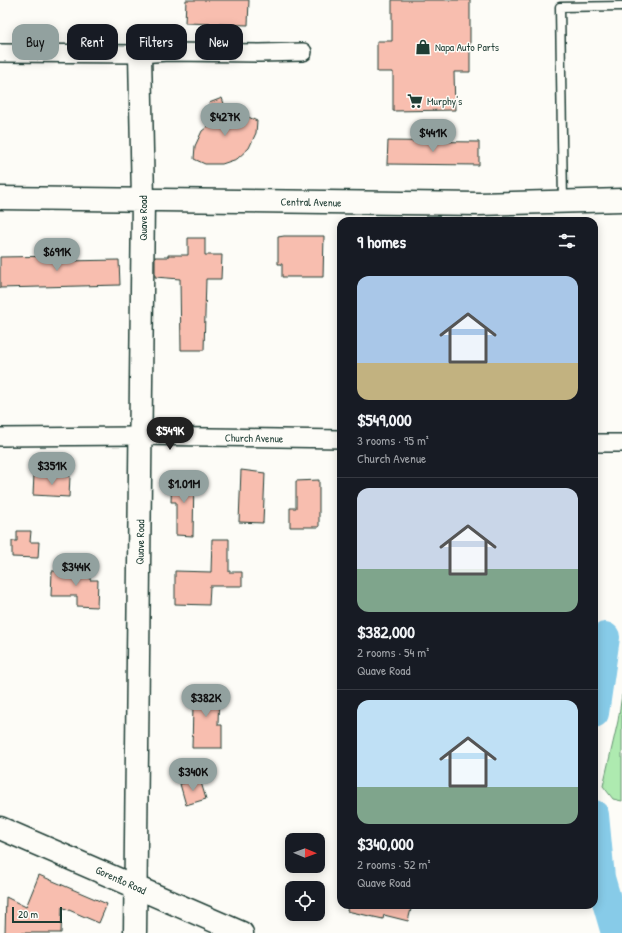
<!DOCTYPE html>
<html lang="en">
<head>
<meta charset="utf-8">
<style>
  :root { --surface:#171b24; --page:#242831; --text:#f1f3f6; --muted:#9ea1a6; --line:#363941; --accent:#92a19f }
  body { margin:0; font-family:"Patrick Hand",sans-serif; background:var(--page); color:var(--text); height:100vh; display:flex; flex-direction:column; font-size:15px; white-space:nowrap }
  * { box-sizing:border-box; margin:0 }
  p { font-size:13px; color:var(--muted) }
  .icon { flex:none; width:22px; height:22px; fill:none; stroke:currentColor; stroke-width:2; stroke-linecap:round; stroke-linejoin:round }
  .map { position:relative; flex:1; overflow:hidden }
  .side { position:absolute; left:337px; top:217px; width:261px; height:692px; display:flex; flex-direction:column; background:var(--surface); border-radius:12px; box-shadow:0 2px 10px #0003 }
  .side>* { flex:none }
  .hud { position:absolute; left:12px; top:24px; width:265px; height:36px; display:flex; gap:8px }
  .needle { width:26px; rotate:91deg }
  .controls { position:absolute; left:285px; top:833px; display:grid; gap:8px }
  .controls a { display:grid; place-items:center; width:40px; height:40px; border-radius:8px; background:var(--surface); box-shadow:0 2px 10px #0003; font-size:20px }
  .scale { position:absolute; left:12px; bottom:10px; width:50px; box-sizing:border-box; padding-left:4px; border:2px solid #1f3d34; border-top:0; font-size:11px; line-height:14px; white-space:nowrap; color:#1f3d34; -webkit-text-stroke:3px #fdfcf7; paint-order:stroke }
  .price { position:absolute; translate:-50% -34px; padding:0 9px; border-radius:14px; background:var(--accent); color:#111; font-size:13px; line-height:26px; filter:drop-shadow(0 1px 2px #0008) }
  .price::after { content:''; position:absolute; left:50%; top:24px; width:12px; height:9px; margin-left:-6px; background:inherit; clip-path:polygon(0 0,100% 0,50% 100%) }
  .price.selected { background:#222; color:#fff }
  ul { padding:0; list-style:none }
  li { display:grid; align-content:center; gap:8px; height:212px; padding:0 20px }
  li+li { border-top:1px solid var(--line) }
  li span { display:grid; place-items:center; height:124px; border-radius:12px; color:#555 }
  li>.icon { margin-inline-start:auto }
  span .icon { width:72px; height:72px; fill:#fffc; stroke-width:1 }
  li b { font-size:17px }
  h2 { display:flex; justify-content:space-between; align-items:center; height:48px; padding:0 20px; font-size:17px }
  .pill { padding:0 14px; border-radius:12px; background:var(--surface); box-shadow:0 2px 10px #0003; font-size:14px; line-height:36px }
  .pill.selected { background:var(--accent); color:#111 }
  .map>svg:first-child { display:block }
  .green { fill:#aeeab0; stroke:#669472 }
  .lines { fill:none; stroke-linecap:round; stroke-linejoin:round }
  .river { stroke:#87cbe8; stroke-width:30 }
  .building { fill:#f8beaf; stroke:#1f3d34 }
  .lane-casing { stroke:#1f3d34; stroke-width:11 }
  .street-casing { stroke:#1f3d34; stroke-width:20 }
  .secondary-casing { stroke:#1f3d34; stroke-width:25 }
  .lane { stroke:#fdfcf7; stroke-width:8 }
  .street { stroke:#fdfcf7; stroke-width:17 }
  .secondary { stroke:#fdfcf7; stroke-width:22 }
  .labels { text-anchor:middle; stroke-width:3; stroke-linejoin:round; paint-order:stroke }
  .poi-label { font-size:11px; fill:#1f3d34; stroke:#fdfcf7; text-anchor:start }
  .street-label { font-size:11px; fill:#1f3d34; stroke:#fdfcf7 }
</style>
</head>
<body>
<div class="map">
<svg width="622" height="933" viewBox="0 0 622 933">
  <rect width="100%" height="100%" fill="#fdfcf7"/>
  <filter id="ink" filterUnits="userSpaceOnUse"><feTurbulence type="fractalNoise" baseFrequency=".025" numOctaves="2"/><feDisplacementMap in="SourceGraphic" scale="8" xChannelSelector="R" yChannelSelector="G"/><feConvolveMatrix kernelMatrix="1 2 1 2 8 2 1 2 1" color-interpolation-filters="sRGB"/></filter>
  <g filter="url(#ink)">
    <path class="green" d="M 622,695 L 622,801 L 613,799 L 603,786 L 618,721 Z"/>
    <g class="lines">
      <path class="river" d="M 594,713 L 605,637
        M 594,815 L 600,878 L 616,933"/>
    </g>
    <path class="building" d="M 186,0 L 249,0 L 248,25 L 185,23 Z
      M 392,0 L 470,0 L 470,72 L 454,72 L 455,110 L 393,111 L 393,72 L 377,72 L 377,41 L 392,41 Z
      M 222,98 L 228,115 L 244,115 L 257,121 L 256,133 L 249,148 L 237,159 L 222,164 L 205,164 L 194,159 L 195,146 L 202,131 L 215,121 L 209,103 Z
      M 388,141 L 479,142 L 479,165 L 387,164 Z
      M 284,236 L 324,236 L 323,277 L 282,277 L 282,264 L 278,264 L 278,237 Z
      M 188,238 L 205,238 L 205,255 L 222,255 L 221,279 L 206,279 L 204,350 L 181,350 L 180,279 L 155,277 L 155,257 L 168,257 L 168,255 L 188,255 Z
      M 66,256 L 66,261 L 119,260 L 120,285 L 0,288 L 0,257 Z
      M 241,470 L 265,473 L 263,523 L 239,522 Z
      M 34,474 L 70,476 L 69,497 L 33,495 Z
      M 172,476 L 194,476 L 193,536 L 176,535 L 176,502 L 171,502 Z
      M 319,480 L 319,527 L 290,527 L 290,508 L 296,508 L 296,481 Z
      M 17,531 L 31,531 L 30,542 L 39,542 L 38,558 L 12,557 L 12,541 L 17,541 Z
      M 212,539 L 229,539 L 229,572 L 242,572 L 242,586 L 210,586 L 209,605 L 175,604 L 175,571 L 211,572 Z
      M 52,571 L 90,571 L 90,580 L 98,580 L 97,607 L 77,606 L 77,596 L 51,596 Z
      M 191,687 L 219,687 L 218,725 L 222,725 L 222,748 L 192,748 L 193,706 L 191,706 Z
      M 200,779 L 206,799 L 186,805 L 180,784 Z
      M 39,875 L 107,904 L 99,923 L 62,907 L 61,933 L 5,933 L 6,897 L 26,907 Z
      M 348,905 L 412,905 L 408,921 L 384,915 L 383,919 L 347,911 Z"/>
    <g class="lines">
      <defs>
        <path id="lane" d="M 563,202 L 560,7 L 622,6"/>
        <path id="street" d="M 0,53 L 140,54 L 168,52 L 260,53 L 303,52
          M 0,437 L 141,436 L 341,439
          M 594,443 L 622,443"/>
        <path id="secondary" d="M 0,198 L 479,204 L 622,200
          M 0,828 L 242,933
          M 135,933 L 143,200 L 140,54"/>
      </defs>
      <use href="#lane" class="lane-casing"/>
      <use href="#street" class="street-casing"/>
      <use href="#secondary" class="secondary-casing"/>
      <use href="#lane" class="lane"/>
      <use href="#street" class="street"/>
      <use href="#secondary" class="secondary"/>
    </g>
  </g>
  <defs>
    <symbol id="shop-bare" viewBox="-9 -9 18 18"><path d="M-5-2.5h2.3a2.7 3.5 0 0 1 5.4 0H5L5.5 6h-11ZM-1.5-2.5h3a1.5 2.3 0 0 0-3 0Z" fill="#1f3d34" stroke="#fdfcf7" stroke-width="2.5" paint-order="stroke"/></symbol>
    <symbol id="supermarket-bare" viewBox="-9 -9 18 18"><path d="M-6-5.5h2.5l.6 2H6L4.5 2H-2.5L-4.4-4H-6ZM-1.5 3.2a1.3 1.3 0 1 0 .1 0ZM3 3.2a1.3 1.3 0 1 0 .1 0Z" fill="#1f3d34" stroke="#fdfcf7" stroke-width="2.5" paint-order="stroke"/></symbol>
  </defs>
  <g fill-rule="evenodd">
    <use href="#shop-bare" x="412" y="36" width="22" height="22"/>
    <use href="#supermarket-bare" x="404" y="90" width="22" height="22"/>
  </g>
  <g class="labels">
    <g class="poi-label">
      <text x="435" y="51">Napa Auto Parts</text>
      <text x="427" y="105">Murphy's</text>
    </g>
    <g class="street-label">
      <text transform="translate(311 202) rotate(1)" y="4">Central Avenue</text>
      <text transform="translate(143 218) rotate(-90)" y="4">Quave Road</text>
      <text transform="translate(254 438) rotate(1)" y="4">Church Avenue</text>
      <text transform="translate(140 542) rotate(-89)" y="4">Quave Road</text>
      <text transform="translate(121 880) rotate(24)" y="4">Gorenflo Road</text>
    </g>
  </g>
</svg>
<div class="controls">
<a><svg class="needle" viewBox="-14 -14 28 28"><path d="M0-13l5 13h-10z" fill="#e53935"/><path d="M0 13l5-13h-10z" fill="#9ea1a6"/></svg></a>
<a><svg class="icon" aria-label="locate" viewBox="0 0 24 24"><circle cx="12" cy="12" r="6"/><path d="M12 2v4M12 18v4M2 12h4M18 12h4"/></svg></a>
</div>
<div class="scale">20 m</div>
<b class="price" style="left:225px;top:137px">$427K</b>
<b class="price" style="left:433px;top:153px">$441K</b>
<b class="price" style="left:57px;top:272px">$691K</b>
<b class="price selected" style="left:170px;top:451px">$549K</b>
<b class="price" style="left:52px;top:486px">$351K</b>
<b class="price" style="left:184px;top:504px">$1.01M</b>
<b class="price" style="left:76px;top:587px">$344K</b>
<b class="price" style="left:206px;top:718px">$382K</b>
<b class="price" style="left:193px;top:792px">$340K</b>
<div class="hud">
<a class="pill selected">Buy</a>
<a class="pill">Rent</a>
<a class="pill">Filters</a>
<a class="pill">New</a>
</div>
<section class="side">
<h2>9 homes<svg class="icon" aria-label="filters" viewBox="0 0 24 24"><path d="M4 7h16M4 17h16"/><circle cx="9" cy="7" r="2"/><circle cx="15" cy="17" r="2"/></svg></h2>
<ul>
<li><span style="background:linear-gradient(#a9c7e8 70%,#c2b280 0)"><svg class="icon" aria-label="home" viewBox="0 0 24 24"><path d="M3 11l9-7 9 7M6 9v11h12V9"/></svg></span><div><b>$549,000</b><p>3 rooms · 95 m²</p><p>Church Avenue</p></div></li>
<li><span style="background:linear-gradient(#c9d6e8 65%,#7fa58c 0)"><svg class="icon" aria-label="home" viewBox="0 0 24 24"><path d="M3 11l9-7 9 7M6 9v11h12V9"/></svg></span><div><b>$382,000</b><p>2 rooms · 54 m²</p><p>Quave Road</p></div></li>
<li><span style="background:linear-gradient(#bfe0f5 70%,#7fa58c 0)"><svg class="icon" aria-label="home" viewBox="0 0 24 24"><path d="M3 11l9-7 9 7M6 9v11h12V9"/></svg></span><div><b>$340,000</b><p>2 rooms · 52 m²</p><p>Quave Road</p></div></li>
</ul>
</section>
</div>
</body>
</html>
